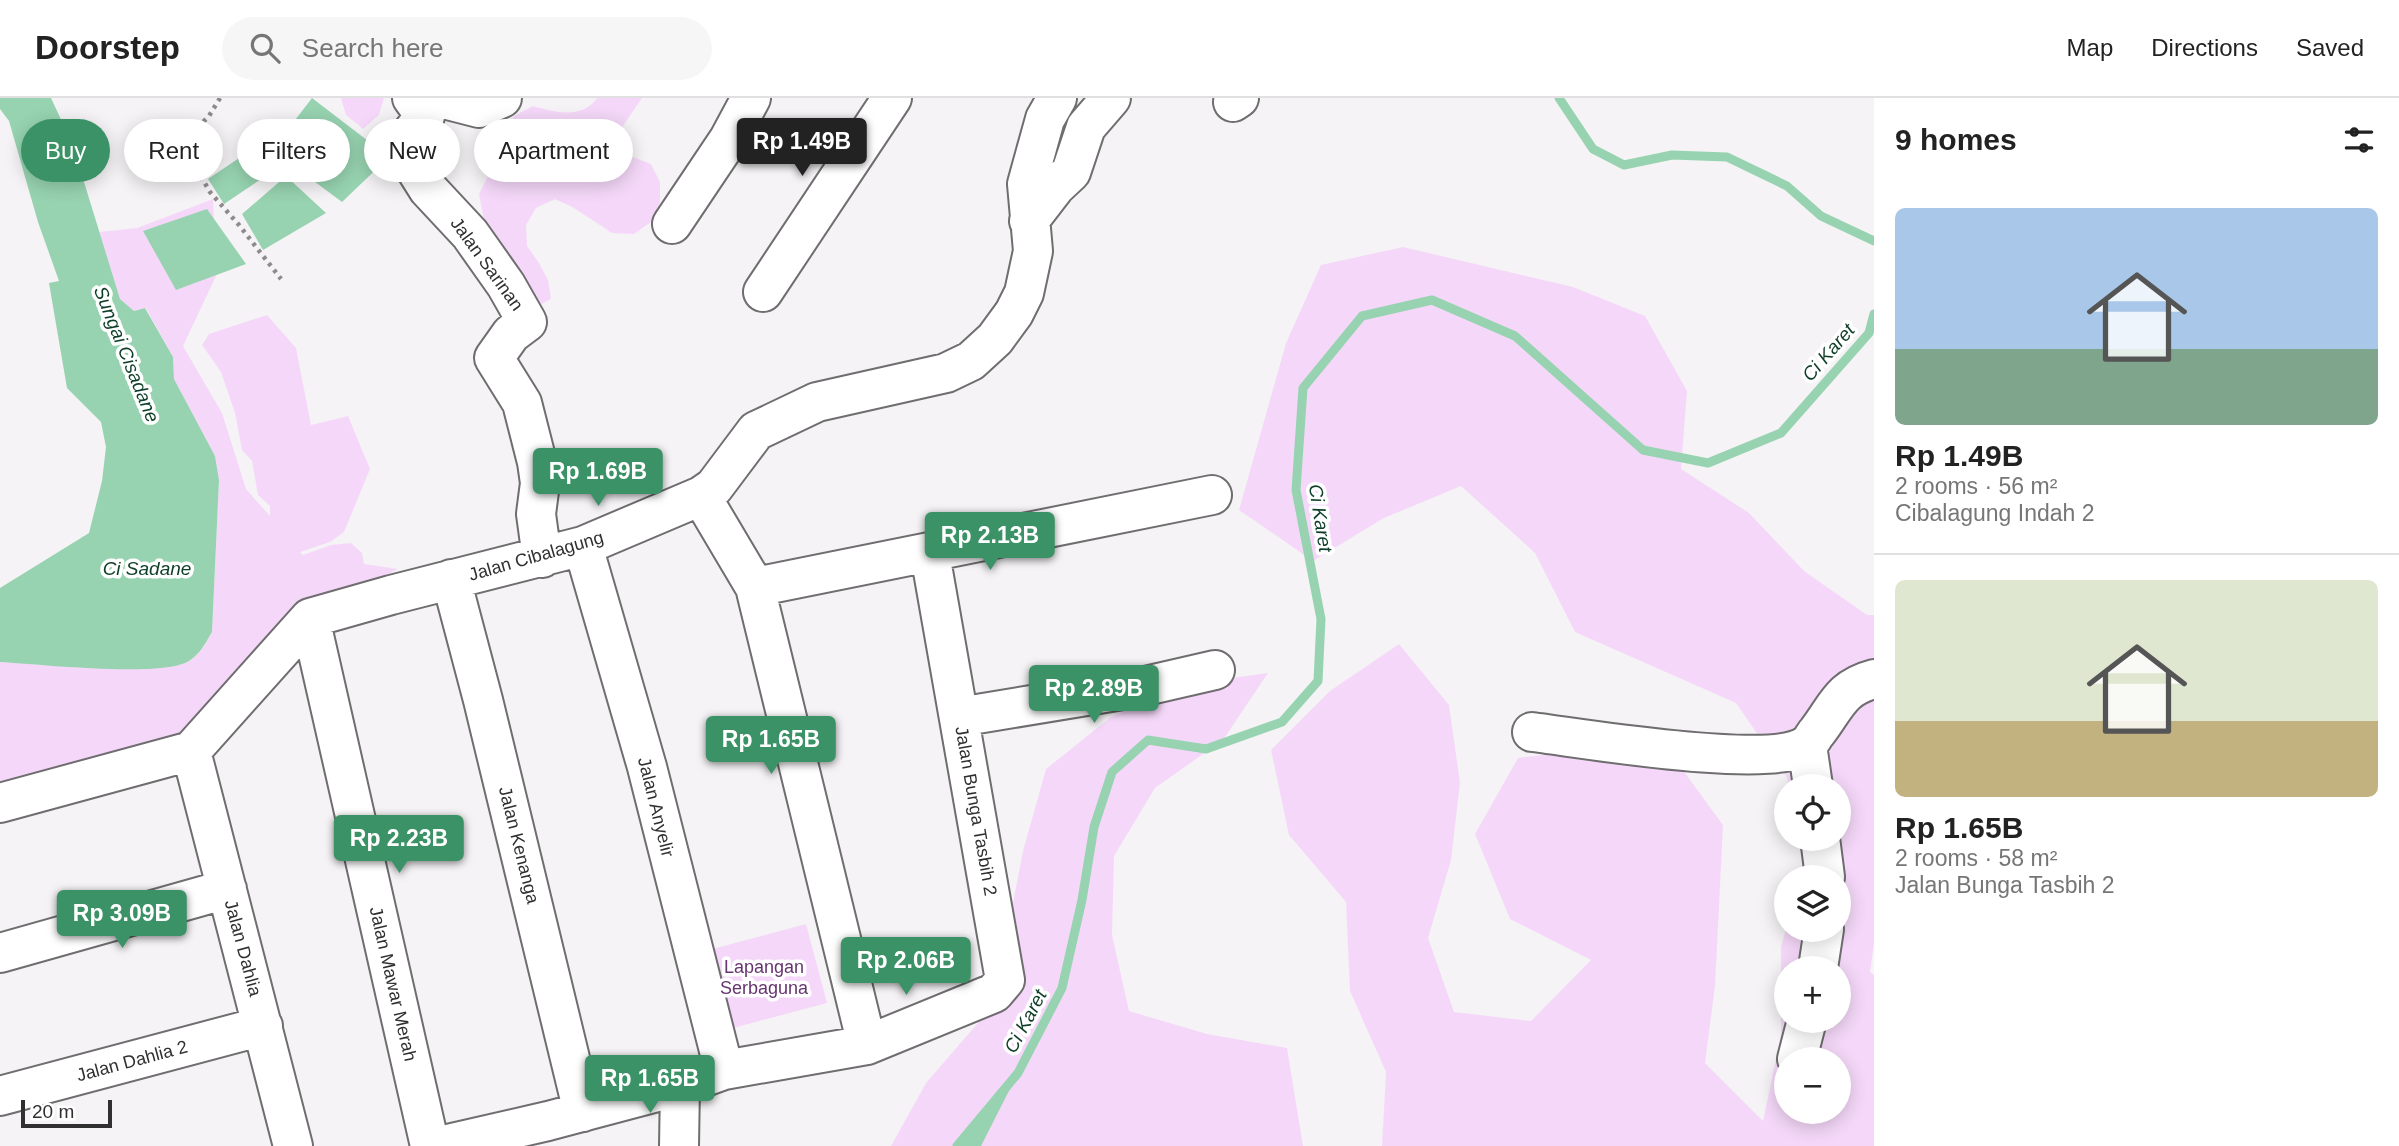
<!DOCTYPE html>
<html lang="en">
<head>
<meta charset="utf-8">
<style>
  :root { --surface:#fff; --page:#f6f6f6; --text:#222; --muted:#767676; --line:#e0e0e0; --accent:#3b9266 }
  body { margin:0; font-family:Arial,sans-serif; background:var(--page); color:var(--text); height:100vh; display:flex; flex-direction:column; font-size:26px; white-space:nowrap }
  * { box-sizing:border-box; margin:0 }
  p { font-size:23px; color:var(--muted) }
  .icon { flex:none; width:38px; height:38px; fill:none; stroke:currentColor; stroke-width:2; stroke-linecap:round; stroke-linejoin:round }
  .map { position:relative; flex:1; overflow:hidden }
  .side { display:flex; flex-direction:column; background:var(--surface); width:525px }
  .side>* { flex:none }
  .hud { position:absolute; left:21px; top:21px; width:665px; height:63px; display:flex; gap:14px }
  .controls { position:absolute; left:1774px; top:676px; display:grid; gap:14px }
  .controls a { display:grid; place-items:center; width:77px; height:77px; border-radius:50%; background:var(--surface); box-shadow:0 4px 18px #0003; font-size:35px }
  .scale { position:absolute; left:21px; bottom:18px; width:91px; box-sizing:border-box; padding-left:7px; border:4px solid #313031; border-top:0; font-size:19px; line-height:24px; white-space:nowrap; color:#313031; -webkit-text-stroke:5px #fff; paint-order:stroke }
  .price { position:absolute; translate:-50% -60px; padding:0 16px; border-radius:7px; background:var(--accent); color:#fff; font-size:23px; line-height:46px; filter:drop-shadow(0 2px 4px #0008) }
  .price::after { content:''; position:absolute; left:50%; top:42px; width:21px; height:16px; margin-left:-10px; background:inherit; clip-path:polygon(0 0,100% 0,50% 100%) }
  .price.active { background:#222; color:#fff }
  ul { padding:0; list-style:none }
  li { display:grid; align-content:center; gap:14px; height:371px; padding:0 21px }
  li+li { border-top:2px solid var(--line) }
  li span { display:grid; place-items:center; height:217px; border-radius:10px; color:#555 }
  li>.icon { margin-inline-start:auto }
  span .icon { width:126px; height:126px; fill:#fffc; stroke-width:1 }
  li b { font-size:30px }
  h2 { display:flex; justify-content:space-between; align-items:center; height:84px; padding:0 21px; font-size:30px }
  .chip { padding:0 24px; border-radius:32px; background:var(--surface); box-shadow:0 4px 18px #0003; font-size:24px; line-height:63px }
  .chip.active { background:var(--accent); color:#fff }
  header { display:flex; align-items:center; gap:42px; box-sizing:border-box; height:98px; padding:0 35px; background:var(--surface); border-bottom:2px solid var(--line) }
  header strong { font-size:33px }
  nav { display:flex; gap:38px; margin-inline-start:auto; font-size:24px }
  .search { width:490px; height:63px; background:var(--page); display:flex; align-items:center; gap:18px; box-sizing:border-box; padding:0 24px; border-radius:38px; color:var(--muted); font-size:26px }
  main { display:flex; flex:1; min-height:0 }
  .map>svg:first-child { display:block }
  .green { fill:#f5d8f9; fill-rule:evenodd }
  .water { fill:#97d3b0 }
  .lines { fill:none; stroke-linecap:round; stroke-linejoin:round }
  .stream { stroke:#97d3b0; stroke-width:9 }
  .minor-casing { stroke:#6f6d6f; stroke-width:42 }
  .path { stroke:#8d8b8d; stroke-width:4.5; stroke-dasharray:3.5 5; stroke-linecap:butt }
  .minor { stroke:#fff; stroke-width:38 }
  .labels { text-anchor:middle; stroke-width:7; stroke-linejoin:round; paint-order:stroke }
  .street-label { font-size:18px; fill:#313031; stroke:#fff }
  .park-label { font-size:18px; fill:#66356f; stroke:#fff }
  .water-label { font-size:19px; font-style:italic; fill:#0e3e27; stroke:#fff }
</style>
</head>
<body>
<header>
<strong>Doorstep</strong>
<div class="search"><svg class="icon" aria-label="search" viewBox="0 0 24 24"><circle cx="10" cy="10" r="6"/><path d="M15 15l6 6"/></svg>Search here</div>
<nav><a>Map</a><a>Directions</a><a>Saved</a></nav>
</header>
<main>
<div class="map">
<svg width="1874" height="1048" viewBox="0 0 1874 1048">
  <rect width="100%" height="100%" fill="#f5f3f5"/>
  <path class="green" d="M 341,0 L 384,0 L 379,17 L 363,31 L 346,17 Z
    M 597,0 L 642,0 L 616,38 L 613,57 L 633,59 L 651,66 L 660,84 L 660,105 L 651,124 L 634,136 L 612,135 L 574,110 L 555,101 L 536,110 L 526,127 L 527,148 L 539,165 L 548,182 L 551,201 L 532,211 L 499,162 L 483,117 L 479,96 L 489,76 L 503,60 L 506,37 L 514,18 L 533,8 C 555,14 581,22 597,0 Z
    M 213,101 L 216,178 L 183,248 L 222,315 L 246,391 L 270,418 L 270,408 L 258,397 L 252,363 L 242,352 L 235,315 L 221,274 L 202,247 L 209,236 L 267,217 L 296,250 L 311,327 L 348,318 L 370,371 L 344,434 L 330,444 L 300,454 L 303,457 L 331,447 L 351,445 L 362,455 L 364,466 L 398,471 L 310,520 L 191,653 L 0,705 L 0,564 C 37,566 163,579 189,563 C 201,556 206,545 212,534 L 219,382 L 215,358 L 174,281 L 173,259 L 146,210 L 134,213 L 120,201 L 99,134 L 137,130 Z
    M 1403,149 L 1573,189 L 1645,218 L 1687,293 L 1681,371 L 1749,415 L 1804,473 L 1867,517 L 1874,517 L 1874,845 L 1870,874 L 1874,877 L 1874,1048 L 1382,1048 L 1386,974 L 1350,893 L 1346,804 L 1289,737 L 1271,652 L 1330,593 L 1399,546 L 1449,607 L 1460,685 L 1451,762 L 1428,840 L 1454,914 L 1531,923 L 1591,862 L 1510,821 L 1475,736 L 1518,660 L 1601,650 L 1677,664 L 1723,727 L 1715,888 L 1705,965 L 1763,1023 L 1781,937 L 1781,849 L 1787,827 L 1787,831 L 1839,831 L 1839,779 L 1801,779 L 1804,767 L 1799,740 L 1839,740 L 1839,688 L 1789,688 L 1787,679 L 1736,605 L 1575,534 L 1535,455 L 1461,388 L 1384,420 L 1313,463 L 1239,412 L 1286,245 L 1321,167 ZM 1787,870 L 1839,870 L 1839,922 L 1787,922 ZM 1787,961 L 1839,961 L 1839,1013 L 1787,1013 Z
    M 1268,575 L 1223,642 L 1155,690 L 1114,758 L 1112,837 L 1129,913 L 1207,936 L 1287,950 L 1303,1048 L 891,1048 L 926,985 L 984,918 L 1007,836 L 1023,753 L 1046,671 L 1111,619 L 1189,586 Z
    M 806,826 L 827,905 L 722,933 L 701,854 Z"/>
  <path class="water" d="M 0,0 L 51,0 L 72,45 L 120,201 L 134,213 L 145,210 L 173,259 L 174,281 L 215,358 L 219,382 L 212,534 C 205,546 201,555 189,563 C 161,580 38,566 0,564 L 0,490 L 89,435 L 102,383 L 106,349 L 101,324 L 67,290 L 49,185 L 59,183 L 38,124 L 9,23 L 0,11 Z
    M 312,0 L 389,59 L 342,104 L 272,52 Z
    M 248,54 L 273,73 L 224,106 L 208,81 Z
    M 286,78 L 326,115 L 263,152 L 242,116 Z
    M 207,111 L 246,166 L 176,192 L 143,133 Z
    M 1018,975 L 981,1048 L 958,1048 Z"/>
  <g class="lines">
    <path class="stream" d="M 1559,0 L 1593,51 L 1624,67 L 1672,57 L 1727,59 L 1787,88 L 1821,118 L 1874,143
      M 957,1048 L 1018,975 L 1062,890 L 1082,802 L 1094,729 L 1112,674 L 1148,642 L 1206,651 L 1282,624 L 1318,583 L 1321,521 L 1296,392 L 1303,290 L 1362,218 L 1432,202 L 1515,238 L 1643,352 L 1708,365 L 1781,335 L 1869,235 L 1874,216"/>
    <defs>
      <path id="minor" d="M 412,0 L 425,18 L 401,48 L 428,91 L 470,136 L 506,187 L 527,224 L 511,236 L 494,260 L 522,305 L 537,364 L 540,385 L 536,416 L 542,460
        M 440,0 L 479,10 L 502,0
        M 1233,4 L 1239,0
        M 1029,123 L 1056,88 L 1071,74 L 1086,29 L 1111,0
        M 672,126 L 729,41 L 751,0
        M 763,194 L 892,0
        M 701,398 L 755,489 L 867,947
        M 583,448 L 647,669 L 724,972
        M 451,481 L 483,602 L 583,1014
        M 755,489 L 1212,397
        M 310,520 L 430,1048
        M 959,619 L 1141,589 L 1215,572
        M 1532,634 C 1582,640 1773,673 1808,646 C 1811,644 1814,637 1817,634 C 1837,608 1840,590 1874,581
        M 1807,647 L 1813,688
        M 191,653 L 293,1048
        M 0,705 L 191,653 L 310,520 L 391,497 L 583,448 L 701,398 L 714,389 L 756,333 L 817,304 L 946,275 L 971,263 L 995,241 L 1014,215 L 1024,195 L 1033,153 L 1027,86 L 1045,21 L 1057,0
        M 1820,740 L 1825,779
        M 0,855 L 227,791
        M 1818,870 L 1824,831
        M 1797,961 L 1807,922
        M 0,998 L 263,928
        M 439,1048 L 548,1023 L 680,988 L 724,972 L 867,947 L 994,895 L 1005,882 L 930,456
        M 679,1048 L 680,988"/>
    </defs>
    <use href="#minor" class="minor-casing"/>
    <path class="path" d="M 220,0 L 209,18 L 183,44 L 179,49 L 181,56 L 193,65 L 210,94 L 239,127 L 281,181"/>
    <use href="#minor" class="minor"/>
  </g>
  <g class="labels">
    <g class="street-label">
      <text transform="translate(487 166) rotate(54)" y="6">Jalan Sarinan</text>
      <text transform="translate(536 458) rotate(-16)" y="6">Jalan Cibalagung</text>
      <text transform="translate(656 709) rotate(76)" y="6">Jalan Anyelir</text>
      <text transform="translate(976 713) rotate(80)" y="6">Jalan Bunga Tasbih 2</text>
      <text transform="translate(519 747) rotate(76)" y="6">Jalan Kenanga</text>
      <text transform="translate(243 850) rotate(75)" y="6">Jalan Dahlia</text>
      <text transform="translate(393 886) rotate(77)" y="6">Jalan Mawar Merah</text>
      <text transform="translate(132 963) rotate(-15)" y="6">Jalan Dahlia 2</text>
    </g>
    <g class="park-label">
      <text x="764" y="875">Lapangan<tspan x="764" dy="21">Serbaguna</tspan></text>
    </g>
    <g class="water-label">
      <text transform="translate(1828 254) rotate(-49)" y="7">Ci Karet</text>
      <text transform="translate(127 256) rotate(68)" y="7">Sungai Cisadane</text>
      <text transform="translate(1321 420) rotate(81)" y="7">Ci Karet</text>
      <text x="147" y="477">Ci Sadane</text>
      <text transform="translate(1025 923) rotate(-62)" y="7">Ci Karet</text>
    </g>
  </g>
</svg>
<div class="controls">
<a><svg class="icon" aria-label="locate" viewBox="0 0 24 24"><circle cx="12" cy="12" r="6"/><path d="M12 2v4M12 18v4M2 12h4M18 12h4"/></svg></a>
<a><svg class="icon" aria-label="layers" viewBox="0 0 24 24"><path d="M12 4l9 5-9 5-9-5zM3 14l9 5 9-5"/></svg></a>
<a>+</a>
<a>−</a>
</div>
<div class="scale">20 m</div>
<b class="price active" style="left:802px;top:80px">Rp 1.49B</b>
<b class="price" style="left:598px;top:410px">Rp 1.69B</b>
<b class="price" style="left:990px;top:474px">Rp 2.13B</b>
<b class="price" style="left:1094px;top:627px">Rp 2.89B</b>
<b class="price" style="left:771px;top:678px">Rp 1.65B</b>
<b class="price" style="left:399px;top:777px">Rp 2.23B</b>
<b class="price" style="left:122px;top:852px">Rp 3.09B</b>
<b class="price" style="left:906px;top:899px">Rp 2.06B</b>
<b class="price" style="left:650px;top:1017px">Rp 1.65B</b>
<div class="hud">
<a class="chip active">Buy</a>
<a class="chip">Rent</a>
<a class="chip">Filters</a>
<a class="chip">New</a>
<a class="chip">Apartment</a>
</div>
</div>
<section class="side">
<h2>9 homes<svg class="icon" aria-label="filters" viewBox="0 0 24 24"><path d="M4 7h16M4 17h16"/><circle cx="9" cy="7" r="2"/><circle cx="15" cy="17" r="2"/></svg></h2>
<ul>
<li><span style="background:linear-gradient(#a9c7e8 65%,#7fa58c 0)"><svg class="icon" aria-label="home" viewBox="0 0 24 24"><path d="M3 11l9-7 9 7M6 9v11h12V9"/></svg></span><div><b>Rp 1.49B</b><p>2 rooms · 56 m²</p><p>Cibalagung Indah 2</p></div></li>
<li><span style="background:linear-gradient(#dfe7d0 65%,#c2b280 0)"><svg class="icon" aria-label="home" viewBox="0 0 24 24"><path d="M3 11l9-7 9 7M6 9v11h12V9"/></svg></span><div><b>Rp 1.65B</b><p>2 rooms · 58 m²</p><p>Jalan Bunga Tasbih 2</p></div></li>
</ul>
</section>
</main>
</body>
</html>
